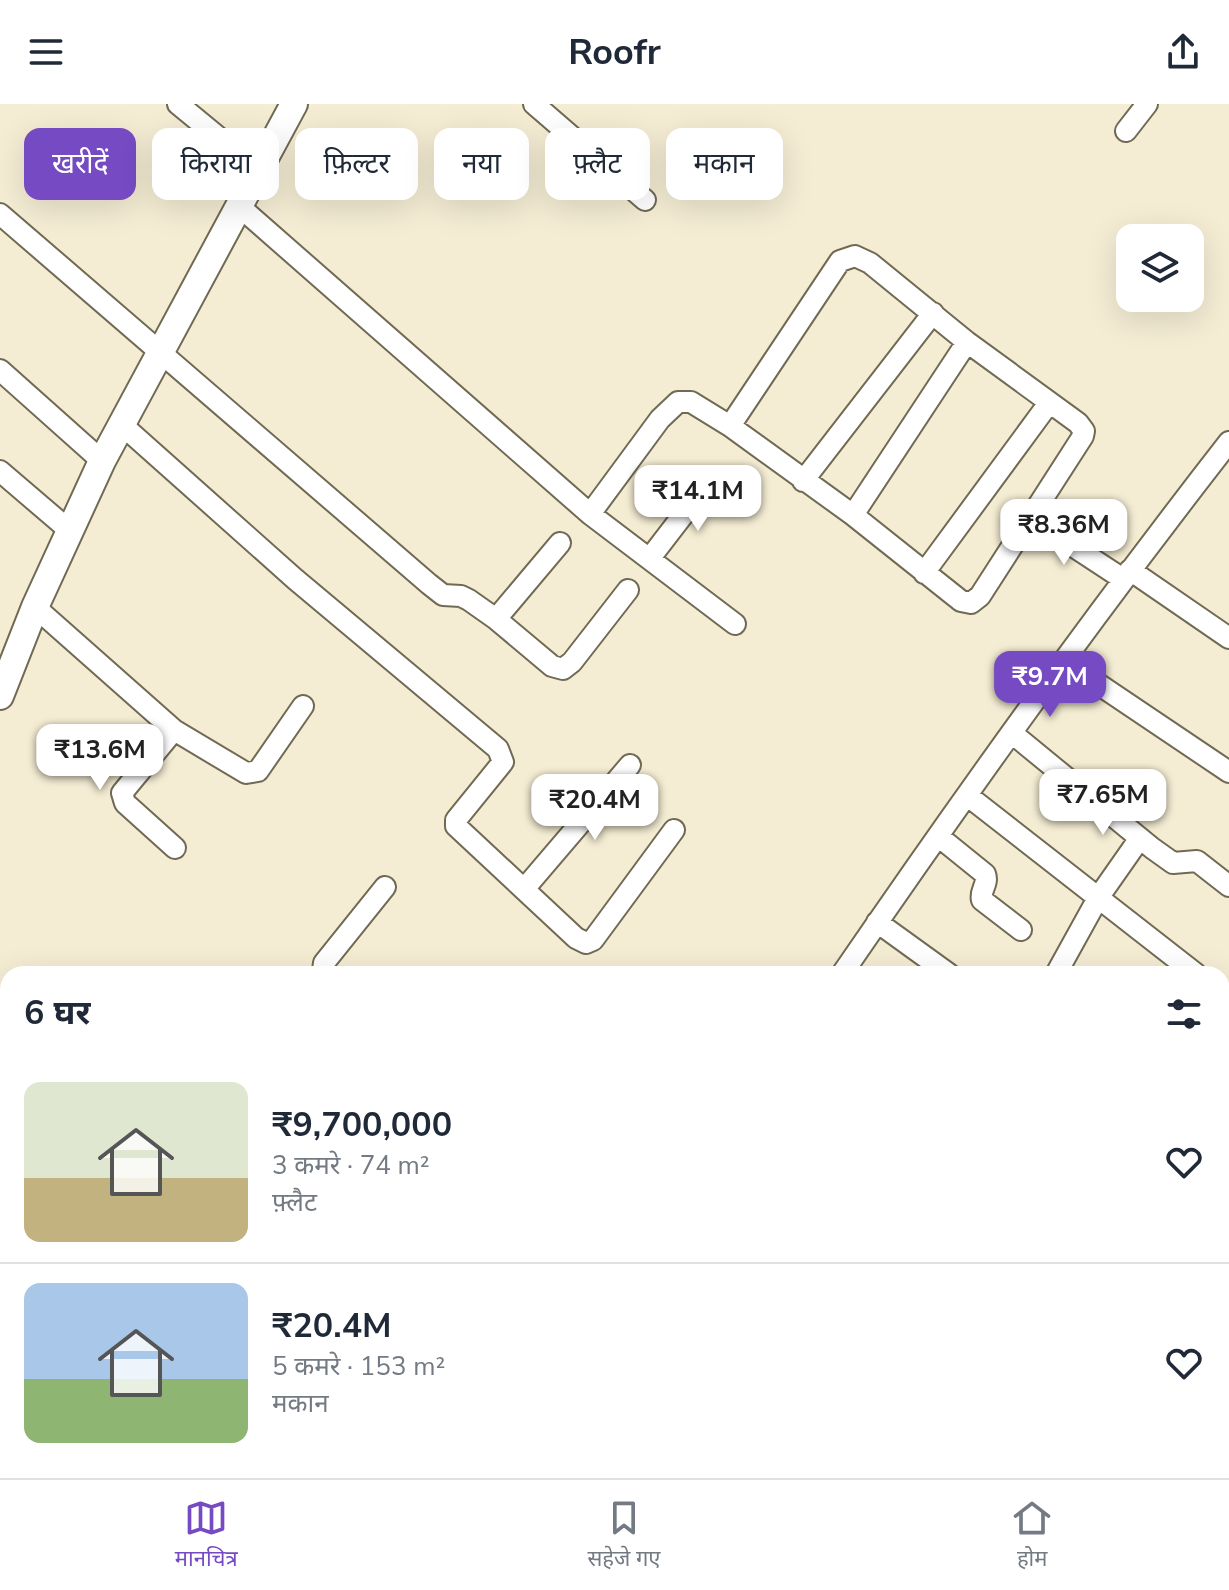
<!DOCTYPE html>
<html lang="hi">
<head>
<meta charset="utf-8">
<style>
  :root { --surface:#fff; --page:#f2f2f3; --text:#1f2937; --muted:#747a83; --line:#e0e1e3; --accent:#754ac2 }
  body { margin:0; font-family:"Nunito Sans","Noto Sans Devanagari",sans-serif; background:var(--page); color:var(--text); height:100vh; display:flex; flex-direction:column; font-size:30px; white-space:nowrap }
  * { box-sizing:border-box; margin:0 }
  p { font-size:26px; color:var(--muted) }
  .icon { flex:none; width:44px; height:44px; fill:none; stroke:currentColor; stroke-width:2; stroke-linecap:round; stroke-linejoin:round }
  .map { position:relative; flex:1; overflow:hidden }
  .drawer { position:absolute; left:0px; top:862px; width:1230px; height:512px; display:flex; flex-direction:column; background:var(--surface); border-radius:24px 24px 0 0; box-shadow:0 8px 32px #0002 }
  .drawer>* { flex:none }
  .top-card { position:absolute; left:24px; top:24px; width:800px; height:72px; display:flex; gap:16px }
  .buttons { position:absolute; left:1116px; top:120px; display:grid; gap:16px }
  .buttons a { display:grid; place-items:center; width:88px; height:88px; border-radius:16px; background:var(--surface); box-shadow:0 8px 32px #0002; font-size:40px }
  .price { position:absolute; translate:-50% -68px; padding:0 18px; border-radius:16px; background:#fff; color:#222; font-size:26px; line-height:52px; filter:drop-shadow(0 2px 4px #0008) }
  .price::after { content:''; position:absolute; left:50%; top:48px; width:24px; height:18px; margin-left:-12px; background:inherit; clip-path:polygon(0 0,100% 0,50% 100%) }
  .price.on { background:var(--accent); color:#fff }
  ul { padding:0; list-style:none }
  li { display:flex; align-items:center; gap:24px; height:200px; padding:0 24px }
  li+li { border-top:2px solid var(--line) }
  li span { display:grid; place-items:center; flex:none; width:224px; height:160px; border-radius:16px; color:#555 }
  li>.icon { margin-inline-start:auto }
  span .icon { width:96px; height:96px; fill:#fffc; stroke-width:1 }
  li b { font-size:34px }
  h2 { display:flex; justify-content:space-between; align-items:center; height:96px; padding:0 24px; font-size:34px }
  .pill { padding:0 28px; border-radius:16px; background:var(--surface); box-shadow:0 8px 32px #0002; font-size:28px; line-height:72px }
  .pill.on { background:var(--accent); color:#fff }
  header { display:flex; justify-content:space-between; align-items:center; height:104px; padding:0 24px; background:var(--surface); font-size:36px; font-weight:700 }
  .menu { display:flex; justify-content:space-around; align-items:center; height:112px; border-top:2px solid var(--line); background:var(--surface); font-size:22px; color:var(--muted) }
  .menu a { display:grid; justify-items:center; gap:4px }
  .menu .on { color:var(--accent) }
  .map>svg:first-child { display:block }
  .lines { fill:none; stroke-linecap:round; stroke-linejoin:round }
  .minor-casing { stroke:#706953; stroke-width:24 }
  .major-casing { stroke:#706953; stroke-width:30 }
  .minor { stroke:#fff; stroke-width:20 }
  .major { stroke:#fff; stroke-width:26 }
</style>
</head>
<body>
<header><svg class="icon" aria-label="menu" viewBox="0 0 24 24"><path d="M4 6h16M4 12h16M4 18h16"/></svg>Roofr<svg class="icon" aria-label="share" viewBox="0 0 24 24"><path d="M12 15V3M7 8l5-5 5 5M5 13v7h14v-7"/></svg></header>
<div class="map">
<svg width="1229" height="1374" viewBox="0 0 1229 1374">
  <rect width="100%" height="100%" fill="#f4ecd3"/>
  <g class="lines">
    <defs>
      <path id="minor" d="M 178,0 L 257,65
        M 534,0 L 645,96
        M 1126,27 L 1147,0
        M 240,103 L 590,410 L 735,520
        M 0,110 L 429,480 L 443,491 L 461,492 L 469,496 L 496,515 L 552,562 L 563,565 L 572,558 L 628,486
        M 0,266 L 102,357
        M 121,320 L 295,475 L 498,645 L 503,658 L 456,716 L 456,722 L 576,834 L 586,839 L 593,836 L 674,726
        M 0,367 L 70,427
        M 803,377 L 933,209
        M 590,410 L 660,315 L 678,298 L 691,298 L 730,322 L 853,411 L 961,497 L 971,499 L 980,492 L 1083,332 L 1084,327 L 1078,319 L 967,238 L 870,159 L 855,152 L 840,157 L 730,322
        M 853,411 L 967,238
        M 1030,414 L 1123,475
        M 650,454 L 710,376
        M 1130,466 L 1229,534
        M 924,469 L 1049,299
        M 35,503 L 174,626 L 246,669 L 258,667 L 303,602
        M 496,515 L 560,439
        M 1064,557 L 1229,668
        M 174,626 L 122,689 L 125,699 L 175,744
        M 1013,630 L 1152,744 L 1173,759 L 1197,757 L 1229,782
        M 968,692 L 1196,870
        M 938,732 L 985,770 C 989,780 979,787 982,796 L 1021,826
        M 525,784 L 630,661
        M 877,818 L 949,870
        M 326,870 L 323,866 L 324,859 L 385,783
        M 842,870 C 966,689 1094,511 1229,338
        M 1056,870 L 1098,794 L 1140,734
        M 1222,890 L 1229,896
        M 0,1209 L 8,1213
        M 1222,1228 L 1229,1233
        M 1222,1349 L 1229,1353
        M 213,1366 L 222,1374
        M 734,1366 L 745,1374
        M 16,1369 L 22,1374
        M 516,1374 L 522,1366
        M 660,1374 L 666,1366
        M 912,1374 L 917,1366"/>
      <path id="major" d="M 0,592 L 35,503 L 102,357 L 294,0"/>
    </defs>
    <use href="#minor" class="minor-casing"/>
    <use href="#major" class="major-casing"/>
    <use href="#minor" class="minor"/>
    <use href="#major" class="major"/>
  </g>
</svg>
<div class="buttons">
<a><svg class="icon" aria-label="layers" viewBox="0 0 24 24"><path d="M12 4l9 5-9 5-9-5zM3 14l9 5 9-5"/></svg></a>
</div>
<b class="price" style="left:698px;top:429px">₹14.1M</b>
<b class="price" style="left:1064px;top:463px">₹8.36M</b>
<b class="price on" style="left:1050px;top:615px">₹9.7M</b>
<b class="price" style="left:100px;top:688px">₹13.6M</b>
<b class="price" style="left:1103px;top:733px">₹7.65M</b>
<b class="price" style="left:595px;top:738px">₹20.4M</b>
<div class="top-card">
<a class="pill on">खरीदें</a>
<a class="pill">किराया</a>
<a class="pill">फ़िल्टर</a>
<a class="pill">नया</a>
<a class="pill">फ़्लैट</a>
<a class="pill">मकान</a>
</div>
<section class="drawer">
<h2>6 घर<svg class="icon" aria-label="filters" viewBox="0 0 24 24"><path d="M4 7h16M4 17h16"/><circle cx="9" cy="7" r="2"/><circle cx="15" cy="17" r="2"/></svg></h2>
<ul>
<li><span style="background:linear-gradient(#dfe7d0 60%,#c2b280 0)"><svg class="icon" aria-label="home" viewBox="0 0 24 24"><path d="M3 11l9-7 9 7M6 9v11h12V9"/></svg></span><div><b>₹9,700,000</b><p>3 कमरे · 74 m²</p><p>फ़्लैट</p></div><svg class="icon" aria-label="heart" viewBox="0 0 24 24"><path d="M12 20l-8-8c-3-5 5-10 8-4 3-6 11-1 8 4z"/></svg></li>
<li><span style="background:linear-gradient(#a9c7e8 60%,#8fb573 0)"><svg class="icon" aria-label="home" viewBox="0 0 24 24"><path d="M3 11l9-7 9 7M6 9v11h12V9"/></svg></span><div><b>₹20.4M</b><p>5 कमरे · 153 m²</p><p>मकान</p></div><svg class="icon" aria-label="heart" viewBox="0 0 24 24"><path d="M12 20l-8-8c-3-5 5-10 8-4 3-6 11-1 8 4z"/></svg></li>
</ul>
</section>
</div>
<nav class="menu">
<a class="on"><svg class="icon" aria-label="map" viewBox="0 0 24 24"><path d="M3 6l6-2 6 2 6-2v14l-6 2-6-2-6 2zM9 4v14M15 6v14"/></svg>मानचित्र</a>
<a><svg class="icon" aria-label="saved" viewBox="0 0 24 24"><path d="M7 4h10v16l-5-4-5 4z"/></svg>सहेजे गए</a>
<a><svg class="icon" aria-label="home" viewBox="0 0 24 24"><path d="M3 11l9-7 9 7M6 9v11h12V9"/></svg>होम</a>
</nav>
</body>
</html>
